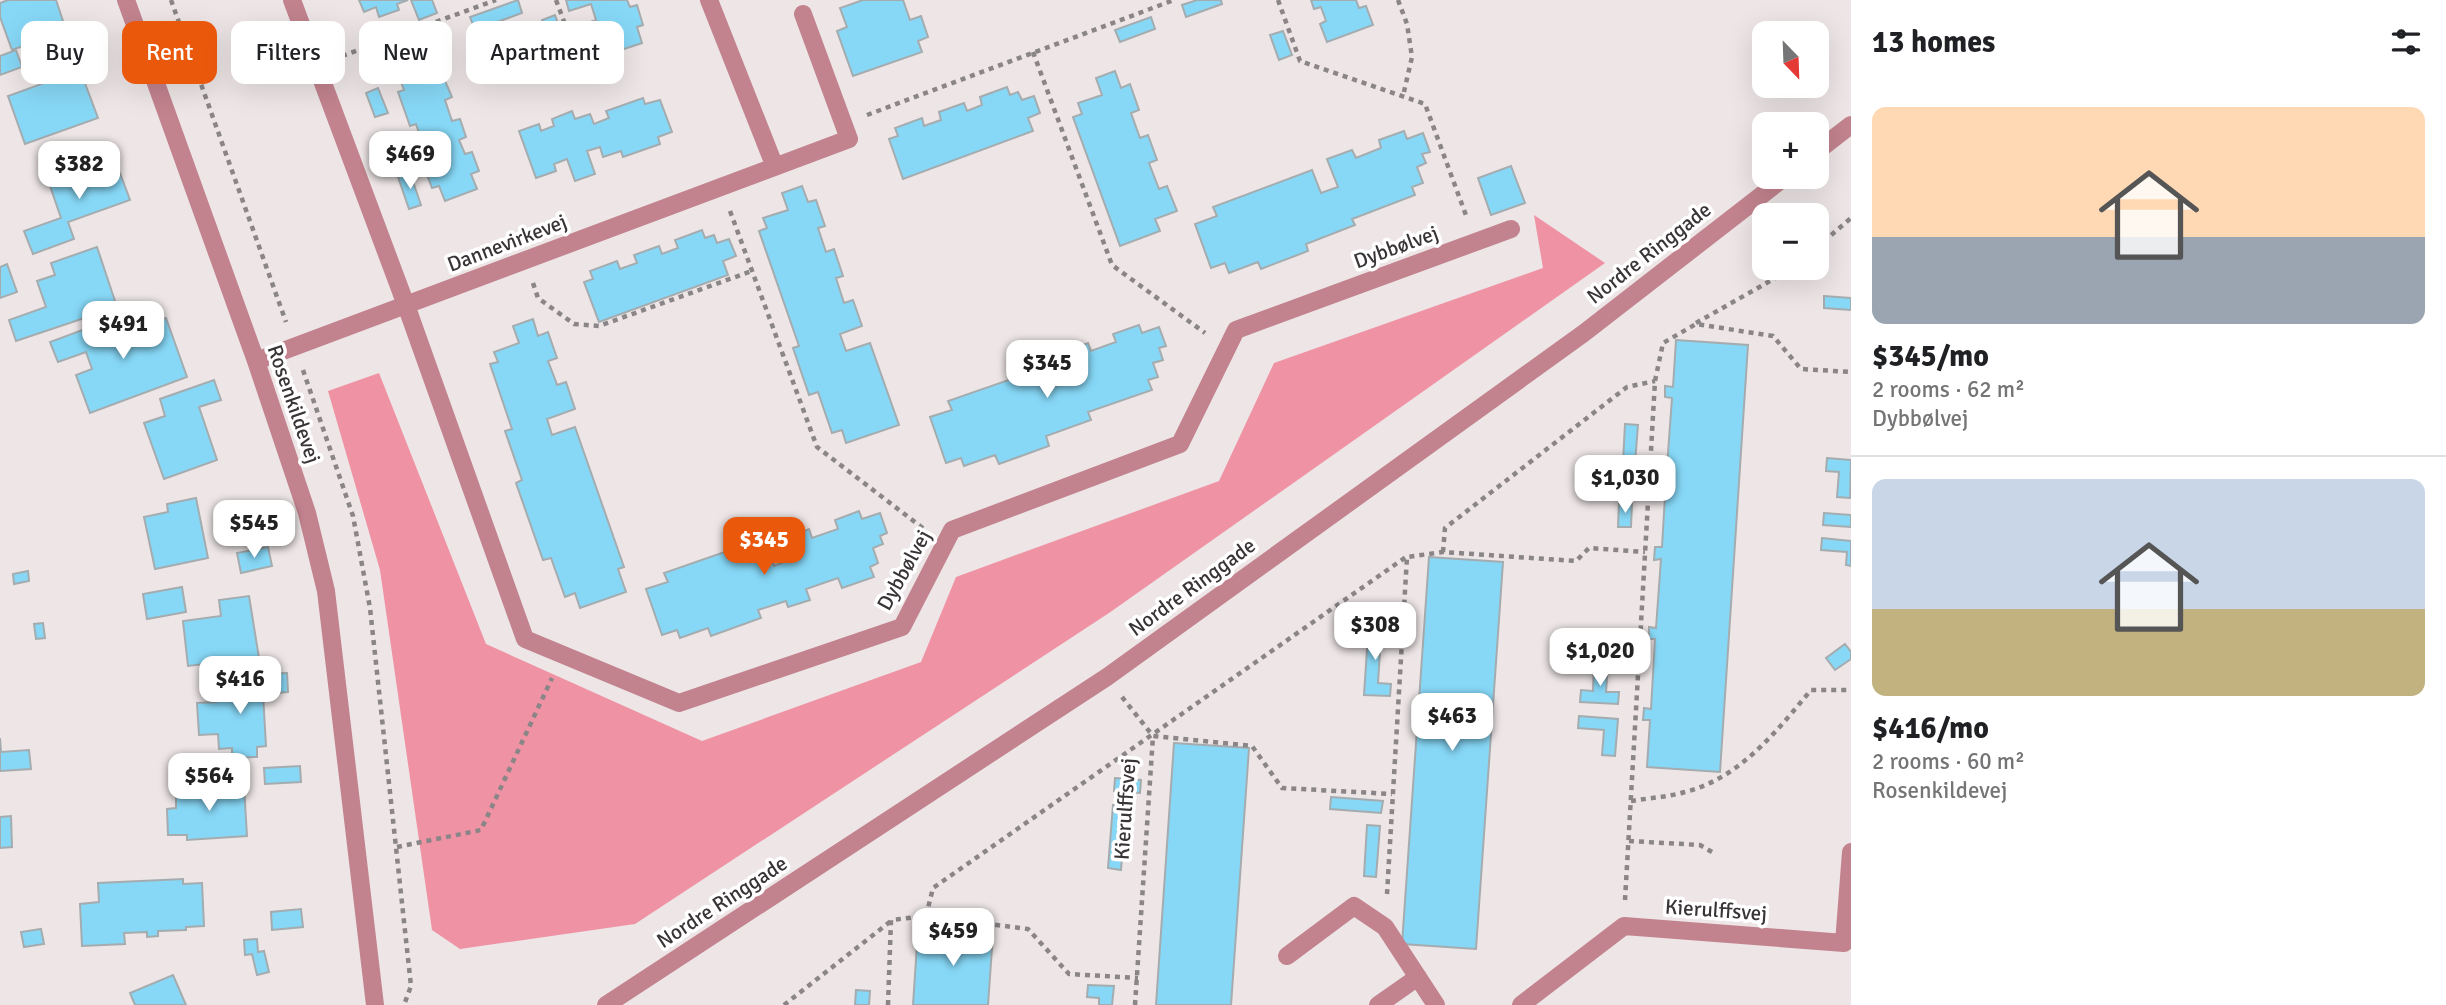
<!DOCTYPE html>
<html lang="en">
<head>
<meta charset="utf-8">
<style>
  :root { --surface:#fff; --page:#f2f2f2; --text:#202124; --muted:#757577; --line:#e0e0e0; --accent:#ea580c }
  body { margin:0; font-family:Signika,sans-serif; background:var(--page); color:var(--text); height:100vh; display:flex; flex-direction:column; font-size:26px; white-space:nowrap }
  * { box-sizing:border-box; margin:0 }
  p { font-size:23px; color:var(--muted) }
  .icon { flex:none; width:38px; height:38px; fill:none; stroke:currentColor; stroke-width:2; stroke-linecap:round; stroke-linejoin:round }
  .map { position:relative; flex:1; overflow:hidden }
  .sheet { display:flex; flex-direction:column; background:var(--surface); width:595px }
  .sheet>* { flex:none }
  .top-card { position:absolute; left:21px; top:21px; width:665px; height:63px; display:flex; gap:14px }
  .needle { width:46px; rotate:157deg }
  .tools { position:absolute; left:1752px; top:21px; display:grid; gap:14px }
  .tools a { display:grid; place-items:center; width:77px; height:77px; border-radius:14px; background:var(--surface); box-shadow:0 7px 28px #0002; font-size:35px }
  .price { position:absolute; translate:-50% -60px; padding:0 16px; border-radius:14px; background:#fff; color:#222; font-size:23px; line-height:46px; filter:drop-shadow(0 2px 4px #0008) }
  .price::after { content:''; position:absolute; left:50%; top:42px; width:21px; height:16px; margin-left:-10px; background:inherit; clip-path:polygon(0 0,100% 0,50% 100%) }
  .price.selected { background:var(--accent); color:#fff }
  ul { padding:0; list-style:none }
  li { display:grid; align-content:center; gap:14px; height:371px; padding:0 21px }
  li+li { border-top:2px solid var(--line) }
  li span { display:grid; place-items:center; height:217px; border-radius:14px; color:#555 }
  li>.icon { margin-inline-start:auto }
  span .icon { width:126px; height:126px; fill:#fffc; stroke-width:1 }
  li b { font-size:30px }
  h2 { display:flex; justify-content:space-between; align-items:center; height:84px; padding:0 21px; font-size:30px }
  .tag { padding:0 24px; border-radius:14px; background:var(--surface); box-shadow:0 7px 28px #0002; font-size:24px; line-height:63px }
  .tag.selected { background:var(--accent); color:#fff }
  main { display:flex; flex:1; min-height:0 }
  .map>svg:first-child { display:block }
  .forest { fill:#ef92a4 }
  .building { fill:#87d8f7; stroke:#a4acaf; stroke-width:2 }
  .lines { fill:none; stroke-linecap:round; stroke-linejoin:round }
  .path { stroke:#8a8586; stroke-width:4.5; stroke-dasharray:5 5; stroke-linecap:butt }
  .minor { stroke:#c2838e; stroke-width:18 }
  .labels { text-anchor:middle; stroke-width:7; stroke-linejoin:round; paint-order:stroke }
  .street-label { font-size:21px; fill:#393536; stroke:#fff }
</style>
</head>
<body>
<main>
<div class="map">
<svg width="1851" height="1005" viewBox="0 0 1851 1005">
  <rect width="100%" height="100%" fill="#ede5e6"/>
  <path class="forest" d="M 1534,215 L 1605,263 L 1109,613 L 635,924 L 460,949 L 432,930 L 380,570 L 328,391 L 379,373 L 486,644 L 702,741 L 921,662 L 956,577 L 1219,481 L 1274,363 L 1543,268 Z"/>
  <path class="building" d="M 8,0 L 56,0 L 66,30 L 51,35 L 53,42 L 39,46 L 37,41 L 12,50 L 0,17 L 0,3 Z
    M 359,0 L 408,0 L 397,4 L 399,10 L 379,17 L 376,7 L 364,12 Z
    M 411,0 L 432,0 L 437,13 L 419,20 Z
    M 518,0 L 522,13 L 475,30 L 470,17 Z
    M 566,0 L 627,0 L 630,7 L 637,5 L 643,25 L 637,27 L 642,43 L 609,54 L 604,39 L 597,41 L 590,22 L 596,20 L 591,4 L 569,11 Z
    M 863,0 L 903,0 L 910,20 L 921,16 L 928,37 L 918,41 L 922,52 L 853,76 L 837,31 L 847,27 L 840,8 Z
    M 1197,0 L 1221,0 L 1222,4 L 1186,17 L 1182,5 Z
    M 1311,0 L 1356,0 L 1359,8 L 1366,6 L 1373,25 L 1327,42 L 1320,24 L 1326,21 L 1321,7 L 1314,9 Z
    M 555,15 L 568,51 L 555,56 L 542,20 Z
    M 1151,17 L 1155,29 L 1120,42 L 1115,30 Z
    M 1283,31 L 1292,55 L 1279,60 L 1270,35 Z
    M 417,35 L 421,47 L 432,43 L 439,63 L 432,65 L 437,78 L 443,76 L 452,97 L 445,100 L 452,121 L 460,119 L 466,137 L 459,140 L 465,154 L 472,152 L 479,171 L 471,174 L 477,189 L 445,201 L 439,186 L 432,188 L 425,169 L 432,166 L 426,151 L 405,158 L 398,140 L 419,133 L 416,124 L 410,126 L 398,92 L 404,90 L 399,77 L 393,80 L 385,59 L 396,55 L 392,43 Z
    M 16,50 L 22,67 L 0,75 L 0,56 Z
    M 80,70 L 98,118 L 25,144 L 8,96 Z
    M 1115,71 L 1121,88 L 1130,84 L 1139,110 L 1131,113 L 1140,138 L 1148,135 L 1157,160 L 1149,163 L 1159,189 L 1167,186 L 1177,211 L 1155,219 L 1160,231 L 1120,246 L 1073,117 L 1082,114 L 1078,103 L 1102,95 L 1096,78 Z
    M 1007,87 L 1010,95 L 1018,92 L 1022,100 L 1034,96 L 1040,113 L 1028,118 L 1033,131 L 903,179 L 889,139 L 898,136 L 895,128 L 922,118 L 924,126 L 941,120 L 939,112 L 964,103 L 967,111 L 982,105 L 980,97 Z
    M 378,88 L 388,113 L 375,117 L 366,93 Z
    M 643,98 L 645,104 L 660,100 L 672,132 L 658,137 L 660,144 L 623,157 L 621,151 L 603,157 L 600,147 L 587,151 L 595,174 L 575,181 L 567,159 L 554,164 L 556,171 L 536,178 L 519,131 L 539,124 L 541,131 L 554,126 L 552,119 L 572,111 L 575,119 L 590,114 L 594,124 L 609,118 L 606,111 Z
    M 1404,131 L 1407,139 L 1423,133 L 1430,152 L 1422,154 L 1426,163 L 1417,167 L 1423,183 L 1412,187 L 1415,195 L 1352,219 L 1355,225 L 1306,244 L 1308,251 L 1261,269 L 1258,262 L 1229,273 L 1225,263 L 1211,268 L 1195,224 L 1217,216 L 1213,207 L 1312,170 L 1321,193 L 1338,187 L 1327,159 L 1352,150 L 1356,158 L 1381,148 L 1379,140 Z
    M 114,157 L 130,200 L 68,222 L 74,239 L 33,254 L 24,231 L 61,218 L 48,180 Z
    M 1511,166 L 1525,203 L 1491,215 L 1478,178 Z
    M 410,173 L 421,205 L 409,209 L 398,177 Z
    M 802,186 L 808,202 L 816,200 L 825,226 L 818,228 L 826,252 L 834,249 L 843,276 L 836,278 L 844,303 L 853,300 L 862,326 L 840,334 L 846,351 L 870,343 L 899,425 L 846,443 L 842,430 L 832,433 L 818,392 L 809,395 L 793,348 L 799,346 L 759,231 L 767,228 L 763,218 L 788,210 L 782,193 Z
    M 702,230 L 705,238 L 714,235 L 717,243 L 729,239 L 736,256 L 723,261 L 728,275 L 599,322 L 584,282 L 593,279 L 590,271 L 617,261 L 620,269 L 637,263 L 634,255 L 659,246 L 662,254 L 678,248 L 675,240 Z
    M 97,247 L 117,307 L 16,341 L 9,320 L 46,307 L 37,281 L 55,275 L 51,263 Z
    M 7,264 L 17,292 L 0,298 L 0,267 Z
    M 1824,296 L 1851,298 L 1851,310 L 1824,308 Z
    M 166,318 L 187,377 L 90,413 L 76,375 L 92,369 L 86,352 L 58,362 L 50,342 L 112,319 L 118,337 L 121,334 Z
    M 533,319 L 538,336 L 548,332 L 557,358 L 548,361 L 555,379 L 557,385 L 566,382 L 575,409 L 547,419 L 552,435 L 575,427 L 624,567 L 618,569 L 626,592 L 580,608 L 575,593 L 565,597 L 551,558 L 543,560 L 516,483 L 522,480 L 505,431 L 512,429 L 490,364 L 498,362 L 494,352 L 519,343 L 513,326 Z
    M 1139,325 L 1142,333 L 1159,327 L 1166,346 L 1159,348 L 1163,360 L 1153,363 L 1158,377 L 1148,380 L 1152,390 L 1088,412 L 1091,420 L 1046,436 L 1049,446 L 999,464 L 995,455 L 964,466 L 961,458 L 946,463 L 930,417 L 952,410 L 948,401 L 1049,366 L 1056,386 L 1073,380 L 1063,352 L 1088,343 L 1091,351 L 1116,342 L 1113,334 Z
    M 1676,340 L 1748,345 L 1720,772 L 1647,767 L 1650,720 L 1643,720 L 1644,708 L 1651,709 L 1655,639 L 1649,639 L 1649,627 L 1656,628 L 1661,559 L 1654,560 L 1655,547 L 1662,547 L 1666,479 L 1659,478 L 1660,466 L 1667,467 L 1672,398 L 1665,397 L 1665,386 L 1673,387 Z
    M 214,380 L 221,400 L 199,407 L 217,460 L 164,479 L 144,423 L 165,416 L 160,399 Z
    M 1625,424 L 1638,425 L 1635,463 L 1623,462 Z
    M 1827,458 L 1851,460 L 1850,498 L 1837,497 L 1839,472 L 1826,471 Z
    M 1595,474 L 1634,476 L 1633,489 L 1594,487 Z
    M 196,498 L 208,558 L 155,569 L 144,517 L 168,512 L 167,504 Z
    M 1619,502 L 1632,503 L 1631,527 L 1618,527 Z
    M 859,511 L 862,519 L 880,513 L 887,533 L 880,536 L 883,544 L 873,548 L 878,563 L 870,567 L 874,577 L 842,588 L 838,578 L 806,589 L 810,600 L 788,607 L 786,601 L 758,610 L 761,618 L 711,636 L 708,628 L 680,638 L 677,630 L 662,635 L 646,589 L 668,582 L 664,573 L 765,538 L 774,566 L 792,559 L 784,539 L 809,529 L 812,538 L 838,529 L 835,520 Z
    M 1824,513 L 1851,515 L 1851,527 L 1823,525 Z
    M 1822,538 L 1851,541 L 1851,566 L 1846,565 L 1847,552 L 1821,550 Z
    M 268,547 L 272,566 L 241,573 L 237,553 Z
    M 1429,557 L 1503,562 L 1476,949 L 1402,944 Z
    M 28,571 L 29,581 L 14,584 L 13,574 Z
    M 182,587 L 186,612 L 147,619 L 143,594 Z
    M 249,596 L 259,658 L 188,666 L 183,621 L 221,616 L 219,600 Z
    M 1369,619 L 1382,620 L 1378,683 L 1391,684 L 1390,696 L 1364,695 Z
    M 43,623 L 45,638 L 36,639 L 34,624 Z
    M 1584,635 L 1610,637 L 1609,649 L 1583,648 Z
    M 1845,644 L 1851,652 L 1851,659 L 1835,670 L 1826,658 Z
    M 1594,664 L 1608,665 L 1606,692 L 1619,692 L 1618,704 L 1580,702 L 1581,690 L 1593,691 Z
    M 287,673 L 288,692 L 263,694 L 266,746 L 257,747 L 257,757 L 232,758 L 232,748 L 219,749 L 218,734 L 199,735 L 197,703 L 216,702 L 216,690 L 259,687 L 259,674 Z
    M 1579,716 L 1618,719 L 1615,756 L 1602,755 L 1604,730 L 1578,728 Z
    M 0,738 L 1,752 L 29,750 L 31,769 L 0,771 Z
    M 1174,743 L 1249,748 L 1231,1005 L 1156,1005 Z
    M 300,766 L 301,782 L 265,784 L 264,768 Z
    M 1115,778 L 1141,780 L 1140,793 L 1114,791 Z
    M 244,786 L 247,836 L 187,840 L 187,835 L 168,835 L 167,809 L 176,808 L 176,790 Z
    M 1331,797 L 1383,801 L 1381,813 L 1330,809 Z
    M 1113,805 L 1126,806 L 1121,870 L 1108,868 Z
    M 11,816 L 12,847 L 0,848 L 0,817 Z
    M 1367,825 L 1380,826 L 1376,877 L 1364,876 Z
    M 183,879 L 183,884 L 202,883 L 204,926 L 186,927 L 186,930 L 158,931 L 158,936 L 147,937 L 147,932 L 124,933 L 125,944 L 82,946 L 80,904 L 99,902 L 98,883 Z
    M 301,909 L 303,927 L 272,930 L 271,912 Z
    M 41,929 L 44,944 L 24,947 L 21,932 Z
    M 918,929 L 993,934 L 988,1005 L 913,1005 Z
    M 257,939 L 258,952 L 264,951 L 269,972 L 257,975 L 252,954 L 245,955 L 244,940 Z
    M 173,975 L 186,1005 L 135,1005 L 130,993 Z
    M 1088,985 L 1114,986 L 1112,1005 L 1099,1005 L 1099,998 L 1087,997 Z
    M 856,990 L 870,991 L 869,1005 L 855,1005 Z"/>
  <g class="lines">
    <path class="path" d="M 171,0 L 286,322
      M 556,0 L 572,43
      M 1278,0 L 1300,61 L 1425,104 L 1467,218
      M 1398,0 L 1407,24 L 1412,57 L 1403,96
      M 1033,52 L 1112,265 L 1205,333
      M 342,56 L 496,0
      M 867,115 L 1174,0
      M 730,211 L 817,447 L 924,529
      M 1816,248 L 1851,218
      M 533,283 L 538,298 L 574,324 L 599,326 L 752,271
      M 1696,323 L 1793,268
      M 303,370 L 353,516 L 370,608 L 411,986 L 404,1005
      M 1443,552 L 1445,528 L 1627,387 L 1655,381
      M 1122,697 L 1153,736
      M 1631,801 C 1649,798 1668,797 1685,792 C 1740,778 1776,732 1811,690 L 1851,690
      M 1629,841 L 1700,845 L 1712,852
      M 397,847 L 481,830 L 552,678
      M 1387,894 L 1407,557 L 1443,552 L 1576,561 L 1589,548 L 1645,552
      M 1625,900 L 1655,381 L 1663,343 L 1696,324 L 1773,336 L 1801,369 L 1851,372
      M 926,916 L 933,888 L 1406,557
      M 784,1005 L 891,921
      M 888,1005 L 891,920 L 926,916 L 1028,929 L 1069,974 L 1138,978
      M 1135,1005 L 1153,736 L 1252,746 L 1282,788 L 1392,794"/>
    <path class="minor" d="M 126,0 L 256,361 L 307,513 L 326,591 L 375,1005
      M 292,0 L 406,305 L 525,639 L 679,703 L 902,627 L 952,530 L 1180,444 L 1236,330 L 1511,229
      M 709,0 L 775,167
      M 1816,152 L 1851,125
      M 256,361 L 849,139 L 803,14
      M 1287,956 L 1354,906 L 1385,927 L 1436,1005
      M 606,1005 L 1107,677 L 1584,333 L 1785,177
      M 1378,1005 L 1418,977
      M 1521,1005 L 1624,926 L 1844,943 L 1851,852"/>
  </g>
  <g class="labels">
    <g class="street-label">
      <text transform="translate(507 243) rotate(-21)" y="7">Dannevirkevej</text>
      <text transform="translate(1396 247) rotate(-20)" y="7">Dybbølvej</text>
      <text transform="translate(1649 253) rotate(-38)" y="7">Nordre Ringgade</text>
      <text transform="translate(294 404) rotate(71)" y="7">Rosenkildevej</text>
      <text transform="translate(904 570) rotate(-61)" y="7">Dybbølvej</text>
      <text transform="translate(1192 587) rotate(-36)" y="7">Nordre Ringgade</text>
      <text transform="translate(1125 809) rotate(-86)" y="7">Kierulffsvej</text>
      <text transform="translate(722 902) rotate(-33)" y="7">Nordre Ringgade</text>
      <text transform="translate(1716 910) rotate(4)" y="7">Kierulffsvej</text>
    </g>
  </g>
</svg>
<div class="tools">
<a><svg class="needle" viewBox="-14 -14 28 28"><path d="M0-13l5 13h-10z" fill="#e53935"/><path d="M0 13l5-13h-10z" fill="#757577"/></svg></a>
<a>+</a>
<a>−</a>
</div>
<b class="price" style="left:410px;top:191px">$469</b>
<b class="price" style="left:79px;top:201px">$382</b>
<b class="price" style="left:123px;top:361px">$491</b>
<b class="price" style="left:1047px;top:400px">$345</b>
<b class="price" style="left:1625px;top:515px">$1,030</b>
<b class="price" style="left:254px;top:560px">$545</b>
<b class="price selected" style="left:764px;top:577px">$345</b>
<b class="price" style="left:1375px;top:662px">$308</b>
<b class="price" style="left:1600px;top:688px">$1,020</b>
<b class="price" style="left:240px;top:716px">$416</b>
<b class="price" style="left:1452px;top:753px">$463</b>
<b class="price" style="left:209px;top:813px">$564</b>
<b class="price" style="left:953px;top:968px">$459</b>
<div class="top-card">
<a class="tag">Buy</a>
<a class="tag selected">Rent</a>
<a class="tag">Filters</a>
<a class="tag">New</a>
<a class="tag">Apartment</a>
</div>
</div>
<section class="sheet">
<h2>13 homes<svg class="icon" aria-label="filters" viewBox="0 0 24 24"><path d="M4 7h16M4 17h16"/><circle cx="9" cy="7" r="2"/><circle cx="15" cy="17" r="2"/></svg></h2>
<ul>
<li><span style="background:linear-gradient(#ffd9b3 60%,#9aa5b1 0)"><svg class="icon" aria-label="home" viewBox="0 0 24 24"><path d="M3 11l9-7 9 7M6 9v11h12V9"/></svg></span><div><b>$345/mo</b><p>2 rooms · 62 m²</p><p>Dybbølvej</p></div></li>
<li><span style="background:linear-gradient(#c9d6e8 60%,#c2b280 0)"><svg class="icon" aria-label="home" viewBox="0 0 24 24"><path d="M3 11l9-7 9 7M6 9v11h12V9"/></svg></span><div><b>$416/mo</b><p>2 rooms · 60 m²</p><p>Rosenkildevej</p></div></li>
</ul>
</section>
</main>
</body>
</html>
